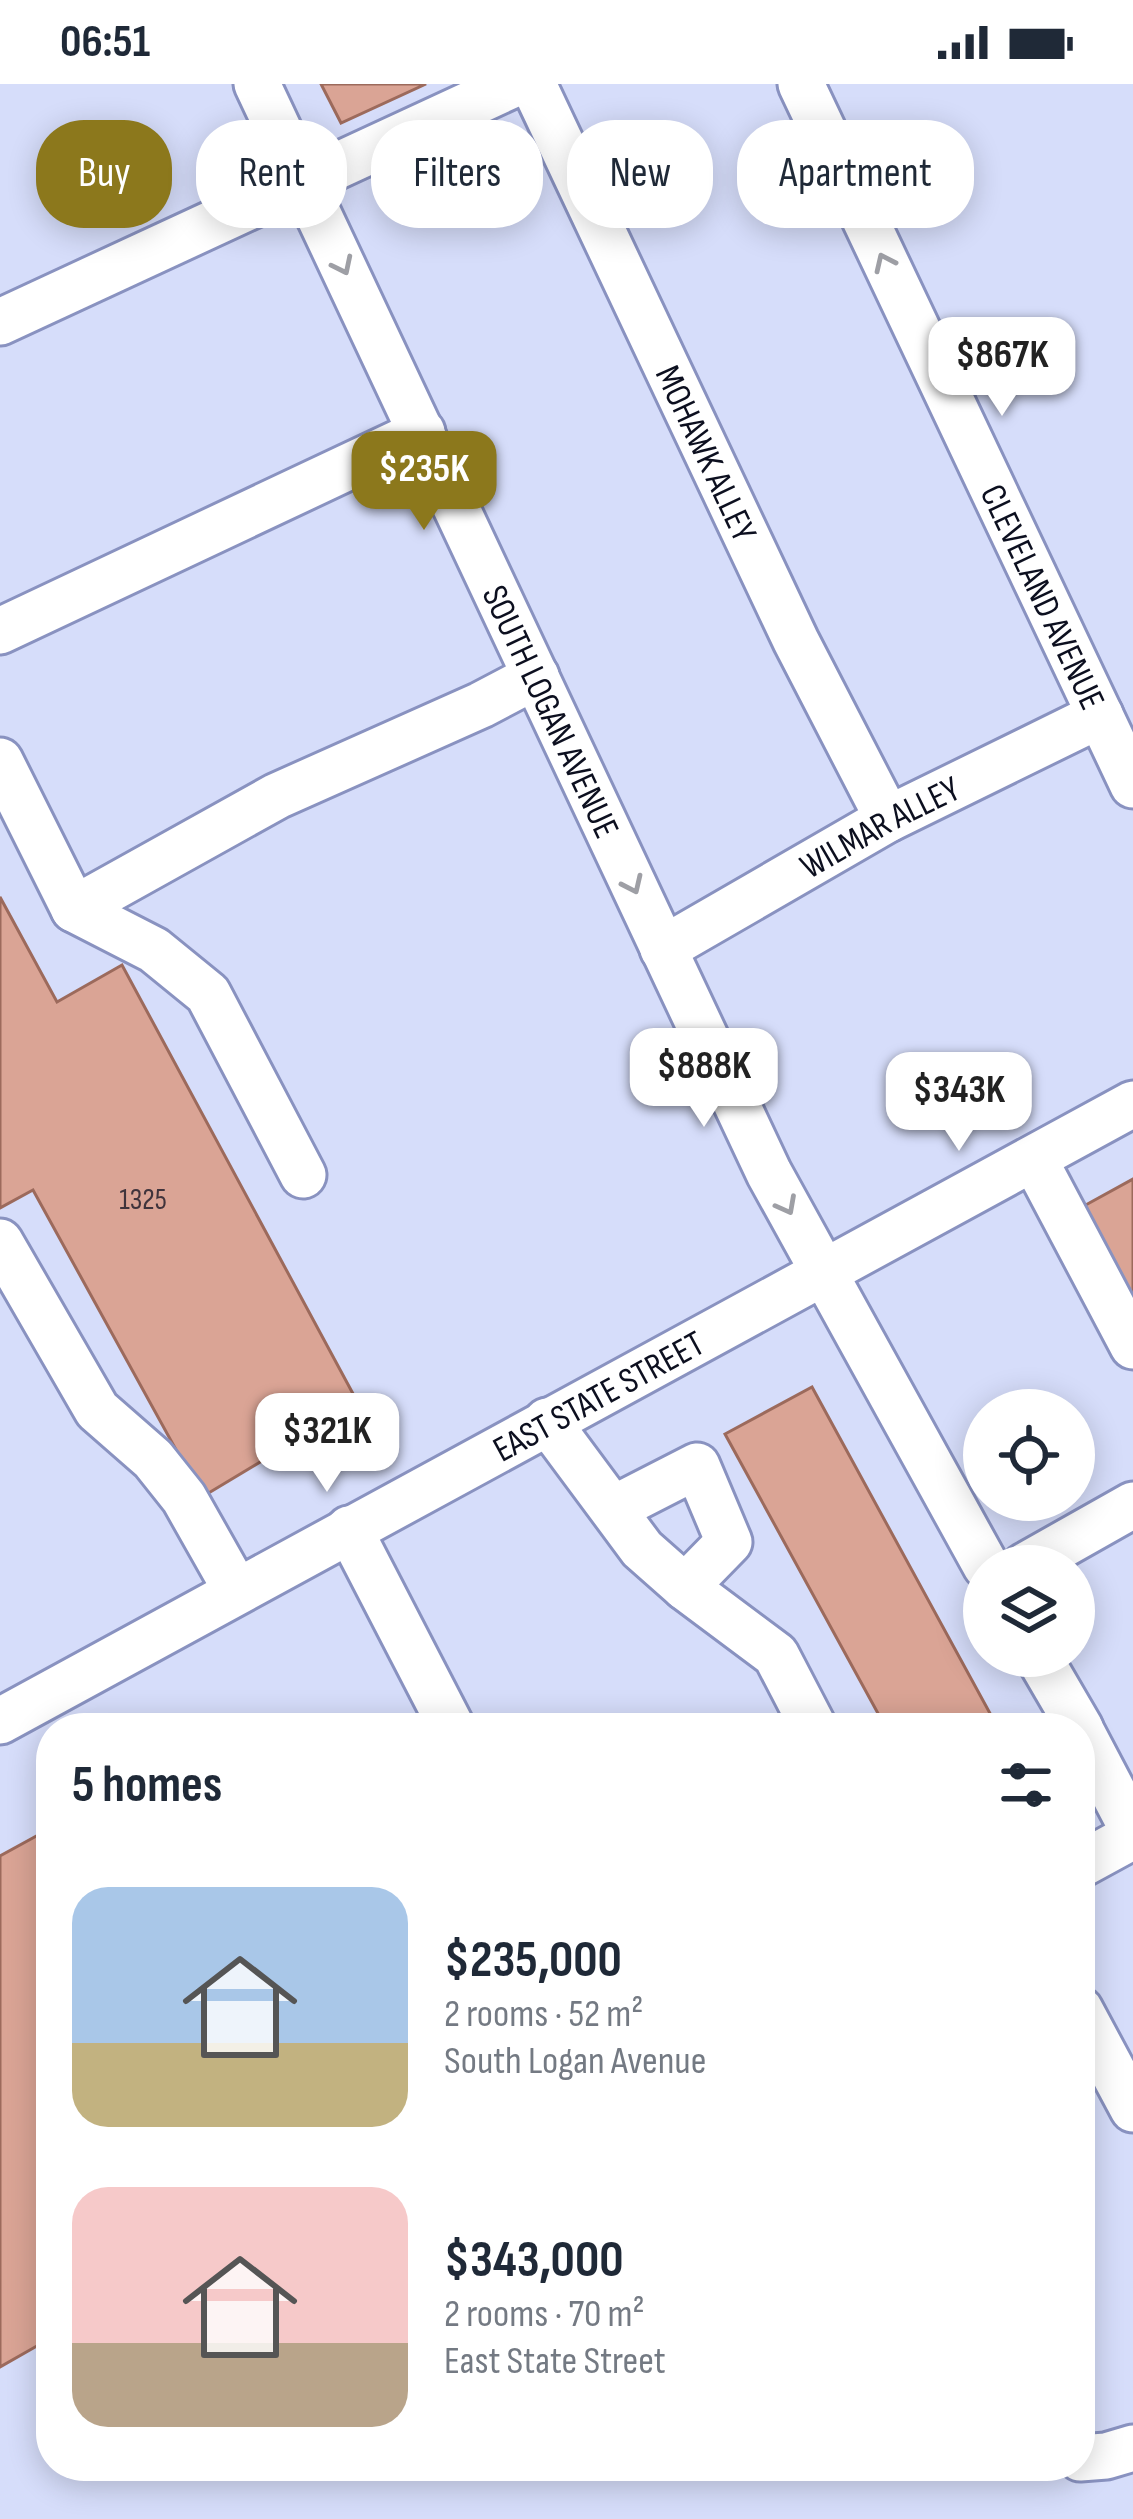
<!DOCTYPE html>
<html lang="en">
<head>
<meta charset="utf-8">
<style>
  :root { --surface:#fff; --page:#f2f2f3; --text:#1f2937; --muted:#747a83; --accent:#8c781c }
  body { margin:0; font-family:"Sofia Sans Condensed",sans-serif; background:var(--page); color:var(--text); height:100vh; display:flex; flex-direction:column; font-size:45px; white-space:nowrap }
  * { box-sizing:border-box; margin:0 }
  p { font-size:39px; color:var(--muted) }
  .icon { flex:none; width:66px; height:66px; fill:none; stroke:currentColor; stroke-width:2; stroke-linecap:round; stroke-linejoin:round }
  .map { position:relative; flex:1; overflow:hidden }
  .sheet { position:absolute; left:36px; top:1629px; width:1059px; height:768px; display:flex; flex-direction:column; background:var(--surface); border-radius:48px; box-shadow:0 6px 30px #0003 }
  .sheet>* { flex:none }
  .hud { position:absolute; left:36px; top:36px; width:1062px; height:108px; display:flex; gap:24px }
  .controls { position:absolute; left:963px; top:1305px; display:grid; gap:24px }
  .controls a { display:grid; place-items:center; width:132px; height:132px; border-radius:50%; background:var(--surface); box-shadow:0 6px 30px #0003; font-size:60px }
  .price { position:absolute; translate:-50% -102px; padding:0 27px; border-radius:24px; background:#fff; color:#222; font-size:39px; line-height:78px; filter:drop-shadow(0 3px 6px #0008) }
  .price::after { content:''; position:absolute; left:50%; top:72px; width:36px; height:27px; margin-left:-18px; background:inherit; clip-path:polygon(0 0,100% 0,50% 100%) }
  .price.on { background:var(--accent); color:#fff }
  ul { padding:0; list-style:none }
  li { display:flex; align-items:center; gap:36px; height:300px; padding:0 36px }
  li span { display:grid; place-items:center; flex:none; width:336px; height:240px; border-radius:36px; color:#555 }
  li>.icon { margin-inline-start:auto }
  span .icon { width:144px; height:144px; fill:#fffc; stroke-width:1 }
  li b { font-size:51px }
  h2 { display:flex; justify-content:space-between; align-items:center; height:144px; padding:0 36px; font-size:51px }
  .tag { padding:0 42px; border-radius:48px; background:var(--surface); box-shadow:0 6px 30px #0003; font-size:42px; line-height:108px }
  .tag.on { background:var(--accent); color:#fff }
  .status { display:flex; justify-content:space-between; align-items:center; height:84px; padding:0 60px; background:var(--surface); direction:ltr }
  .status svg { height:33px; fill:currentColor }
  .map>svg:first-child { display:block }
  .building { fill:#daa495; stroke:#9c6a5c; stroke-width:3 }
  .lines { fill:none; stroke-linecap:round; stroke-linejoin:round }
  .minor-casing { stroke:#8992c0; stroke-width:51 }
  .minor { stroke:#fff; stroke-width:45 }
  .oneway { stroke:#9e9fa5 }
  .labels { text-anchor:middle; stroke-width:12; stroke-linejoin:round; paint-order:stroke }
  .number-label { font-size:30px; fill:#40343c }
  .street-label { font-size:36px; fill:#0c0f1f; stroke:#d6ddfa }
</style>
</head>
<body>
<div class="status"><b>06:51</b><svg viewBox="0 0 49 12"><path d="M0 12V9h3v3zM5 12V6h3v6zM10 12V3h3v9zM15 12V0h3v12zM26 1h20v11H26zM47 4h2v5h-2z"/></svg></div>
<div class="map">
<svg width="1133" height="2435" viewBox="0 0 1133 2435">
  <rect width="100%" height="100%" fill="#d6ddfa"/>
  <path class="building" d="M 321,0 L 426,0 L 341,39 Z
    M 0,813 L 57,918 L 122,881 L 358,1319 L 202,1413 L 33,1106 L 0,1124 Z
    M 1133,1095 L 1133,1215 L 1082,1123 Z
    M 812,1303 L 998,1644 L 886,1644 L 725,1350 Z
    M 51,1744 L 51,2254 L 0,2283 L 0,1772 Z"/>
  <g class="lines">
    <defs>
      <g id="minor">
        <path id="s1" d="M 257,0 L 769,1089 L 986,1482"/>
        <path id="s2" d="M 533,0 L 796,557 L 888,735"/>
        <path id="s3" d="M 801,0 L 1133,701"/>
        <path d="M 0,238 L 514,0"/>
        <path d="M 0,547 L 422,348"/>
        <path d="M 0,677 L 74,825 L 277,712 L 481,621 L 536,592"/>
        <path d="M 74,825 L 154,866 L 208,910 L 303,1091"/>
        <path id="s4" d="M 663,865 L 888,735 L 1100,631"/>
        <path d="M 1034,1075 L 1133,1262"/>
        <path d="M 0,1158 L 97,1326 L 153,1375 L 184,1414 L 236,1506"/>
        <path d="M 547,1337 L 642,1465 L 685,1503 L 776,1571 L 814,1644"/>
        <path d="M 613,1425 L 697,1382 L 729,1458 L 685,1503"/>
        <path d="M 349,1445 L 452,1644"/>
        <path d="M 1025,1482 L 1133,1421"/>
        <path d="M 1038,1572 L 1080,1644"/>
        <path id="s5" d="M 0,1637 L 1133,1020"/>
        <path d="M 1080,1645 L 1133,1746"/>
        <path d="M 1080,1781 L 1133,1752"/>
        <path d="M 1080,1926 L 1133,2025"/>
        <path d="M 1080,2374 L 1106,2372 L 1133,2364"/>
      </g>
    </defs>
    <use href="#minor" class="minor-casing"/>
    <use href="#minor" class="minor"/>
  </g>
  <defs><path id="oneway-chevron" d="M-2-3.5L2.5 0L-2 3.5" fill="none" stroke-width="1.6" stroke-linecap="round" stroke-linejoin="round" transform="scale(3)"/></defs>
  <g class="oneway">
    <use href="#oneway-chevron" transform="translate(884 178) rotate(-115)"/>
    <use href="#oneway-chevron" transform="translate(343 182) rotate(64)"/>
    <use href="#oneway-chevron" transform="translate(633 801) rotate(65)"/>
    <use href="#oneway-chevron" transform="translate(787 1122) rotate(62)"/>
  </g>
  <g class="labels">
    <g class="number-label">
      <text x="143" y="1125">1325</text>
    </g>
    <g class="street-label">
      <text dy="13" stroke="none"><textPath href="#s2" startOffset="408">MOHAWK ALLEY</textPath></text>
      <text dy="13" stroke="none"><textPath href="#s3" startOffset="567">CLEVELAND AVENUE</textPath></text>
      <text dy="13" stroke="none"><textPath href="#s1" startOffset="693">SOUTH LOGAN AVENUE</textPath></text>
      <text dy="13" stroke="none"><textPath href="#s4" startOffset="249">WILMAR ALLEY</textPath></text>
      <text dy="13" stroke="none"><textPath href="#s5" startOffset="681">EAST STATE STREET</textPath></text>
    </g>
  </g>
</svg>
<div class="controls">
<a><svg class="icon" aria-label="locate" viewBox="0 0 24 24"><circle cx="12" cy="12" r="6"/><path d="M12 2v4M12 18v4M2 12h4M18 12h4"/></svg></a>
<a><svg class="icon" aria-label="layers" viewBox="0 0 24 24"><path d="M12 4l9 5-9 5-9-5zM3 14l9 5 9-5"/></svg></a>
</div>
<b class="price" style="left:1002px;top:335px">$867K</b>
<b class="price on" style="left:424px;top:449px">$235K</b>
<b class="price" style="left:704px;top:1046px">$888K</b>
<b class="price" style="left:959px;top:1070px">$343K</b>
<b class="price" style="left:327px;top:1411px">$321K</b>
<div class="hud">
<a class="tag on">Buy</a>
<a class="tag">Rent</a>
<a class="tag">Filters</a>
<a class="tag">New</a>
<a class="tag">Apartment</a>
</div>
<section class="sheet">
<h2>5 homes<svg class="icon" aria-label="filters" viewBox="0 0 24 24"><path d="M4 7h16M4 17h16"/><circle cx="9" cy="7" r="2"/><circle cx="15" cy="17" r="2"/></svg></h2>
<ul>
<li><span style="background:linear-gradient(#a9c7e8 65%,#c2b280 0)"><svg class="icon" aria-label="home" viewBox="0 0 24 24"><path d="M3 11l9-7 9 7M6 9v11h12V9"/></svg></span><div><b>$235,000</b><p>2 rooms · 52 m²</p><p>South Logan Avenue</p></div></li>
<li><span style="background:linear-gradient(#f6c9c9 65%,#b9a48a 0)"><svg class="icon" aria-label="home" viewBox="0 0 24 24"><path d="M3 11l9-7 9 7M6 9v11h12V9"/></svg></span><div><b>$343,000</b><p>2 rooms · 70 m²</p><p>East State Street</p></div></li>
</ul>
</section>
</div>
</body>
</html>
